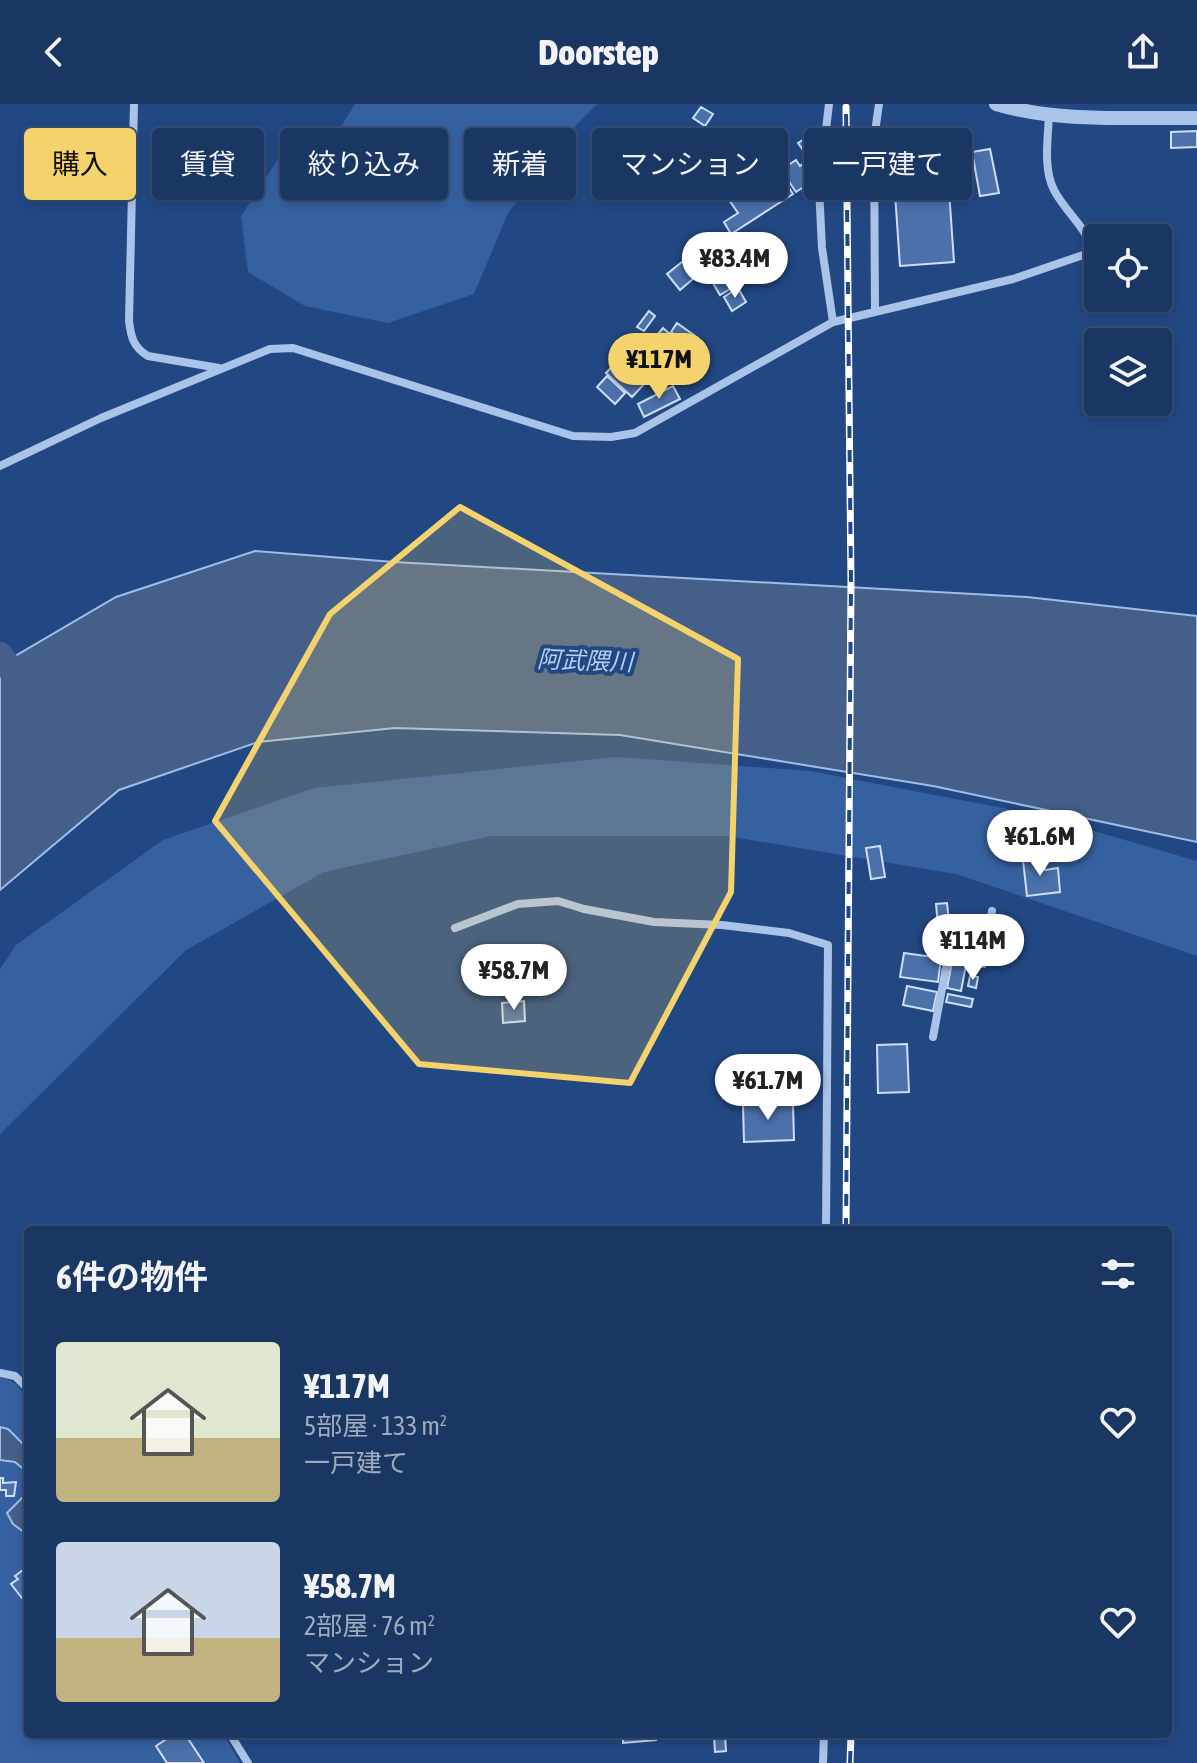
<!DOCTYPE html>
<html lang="ja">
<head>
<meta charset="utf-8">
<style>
  :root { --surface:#1a3662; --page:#233e68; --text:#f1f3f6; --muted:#9fabbe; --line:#385077; --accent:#f4d36d }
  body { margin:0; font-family:"Asap Condensed","Noto Sans JP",sans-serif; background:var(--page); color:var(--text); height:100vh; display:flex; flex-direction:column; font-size:30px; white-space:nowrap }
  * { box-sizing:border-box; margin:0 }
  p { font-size:26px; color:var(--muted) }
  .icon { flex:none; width:44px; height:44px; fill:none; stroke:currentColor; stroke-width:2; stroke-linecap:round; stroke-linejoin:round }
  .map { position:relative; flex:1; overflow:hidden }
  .side { position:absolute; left:24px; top:1122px; width:1148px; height:512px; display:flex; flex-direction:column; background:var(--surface); border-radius:8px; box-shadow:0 4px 12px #0003,0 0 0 2px var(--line) }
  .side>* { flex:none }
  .top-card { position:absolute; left:24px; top:24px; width:1150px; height:72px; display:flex; gap:16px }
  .fabs { position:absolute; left:1084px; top:120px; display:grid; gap:16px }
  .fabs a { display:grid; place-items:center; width:88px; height:88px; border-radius:8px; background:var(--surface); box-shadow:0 4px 12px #0003,0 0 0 2px var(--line); font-size:40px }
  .price { position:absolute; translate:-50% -68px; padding:0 18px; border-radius:28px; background:#fff; color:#222; font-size:26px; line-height:52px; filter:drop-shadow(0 2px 4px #0008) }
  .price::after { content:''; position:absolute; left:50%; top:48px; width:24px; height:18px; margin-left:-12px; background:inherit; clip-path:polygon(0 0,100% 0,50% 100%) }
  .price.on { background:var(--accent); color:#111 }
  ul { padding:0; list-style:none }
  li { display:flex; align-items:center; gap:24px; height:200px; padding:0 32px }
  li span { display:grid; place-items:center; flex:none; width:224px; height:160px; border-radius:8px; color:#555 }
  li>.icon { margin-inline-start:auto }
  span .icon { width:96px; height:96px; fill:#fffc; stroke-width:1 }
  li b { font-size:34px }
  h2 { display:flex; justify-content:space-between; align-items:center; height:96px; padding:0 32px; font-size:34px }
  .tag { padding:0 28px; border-radius:8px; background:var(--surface); box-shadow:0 4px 12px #0003,0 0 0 2px var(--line); font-size:28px; line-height:72px }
  .tag.on { background:var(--accent); color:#111 }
  header { display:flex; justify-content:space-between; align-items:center; height:104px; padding:0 32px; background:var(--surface); font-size:36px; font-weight:800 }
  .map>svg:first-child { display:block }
  .green { fill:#3661a0 }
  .water { fill:#445f8a; stroke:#9ebee9; stroke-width:2 }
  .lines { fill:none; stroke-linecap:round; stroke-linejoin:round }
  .river { stroke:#445f8a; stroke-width:26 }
  .building { fill:#4b71ab; stroke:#cedef6; stroke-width:2 }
  .minor { stroke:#aac3e8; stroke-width:8 }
  .tertiary { stroke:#aac3e8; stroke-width:14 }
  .rail-casing { stroke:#fff; stroke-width:7 }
  .rail { stroke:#224883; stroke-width:4; stroke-dasharray:12; stroke-linecap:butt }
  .marked { fill:#f4d36d; fill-opacity:0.2; stroke:#f4d36d; stroke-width:6; stroke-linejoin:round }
  .labels { text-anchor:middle; stroke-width:8; stroke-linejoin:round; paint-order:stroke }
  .water-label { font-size:24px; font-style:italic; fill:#b6cef0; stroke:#224883 }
</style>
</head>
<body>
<header><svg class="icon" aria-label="back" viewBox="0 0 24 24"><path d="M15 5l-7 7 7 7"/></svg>Doorstep<svg class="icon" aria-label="share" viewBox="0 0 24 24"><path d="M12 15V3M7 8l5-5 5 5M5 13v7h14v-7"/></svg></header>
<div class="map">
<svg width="1197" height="1659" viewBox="0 0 1197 1659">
  <rect width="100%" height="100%" fill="#224883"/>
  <path class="green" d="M 355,0 L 597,0 L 577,20 L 508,109 L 474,190 L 388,219 L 305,202 L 248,168 L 241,112 L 278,55 L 342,21 Z
    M 616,653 L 810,667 L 1039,711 L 1197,757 L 1197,852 L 956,770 L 727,732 L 491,732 L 324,768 L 186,846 L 0,1030 L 0,865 L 16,841 L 163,736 L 314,684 Z
    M 0,1274 C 15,1275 20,1284 28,1296 L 28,1630 L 223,1630 L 240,1659 L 0,1659 Z"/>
  <path class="water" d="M 255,447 L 394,458 L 1027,493 L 1197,512 L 1197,738 L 933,682 L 620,631 L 395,624 L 258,638 L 119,686 L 0,786 L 0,561 L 116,493 Z
    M 0,1323 L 8,1325 L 28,1345 L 28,1379 L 27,1368 L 15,1358 L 0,1356 Z
    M 28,1388 L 28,1431 L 13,1420 L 7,1409 Z"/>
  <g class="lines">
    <path class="river" d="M 0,551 L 27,587"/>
  </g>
  <path class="building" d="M 701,3 L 713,10 L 705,22 L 693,14 Z
    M 1197,27 L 1197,43 L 1171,44 L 1171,28 Z
    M 809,32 L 821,52 L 816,55 L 810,46 L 805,49 L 798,39 Z
    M 946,43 L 954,158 L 900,162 L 894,75 L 888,75 L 886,48 Z
    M 990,45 L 999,89 L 980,92 L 972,48 Z
    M 796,56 L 800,62 L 808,56 L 819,73 L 796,88 L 781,66 Z
    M 777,66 L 793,90 L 731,130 L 724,118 L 738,109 L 729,96 L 754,81 L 750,75 L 760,69 L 763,75 Z
    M 693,149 L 703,161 L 697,166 L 700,169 L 680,186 L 667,170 Z
    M 727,163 L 738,180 L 720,191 L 710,174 Z
    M 738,184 L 746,198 L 732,207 L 724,193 Z
    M 649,207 L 655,212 L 644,227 L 637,223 Z
    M 677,219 L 698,234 L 691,243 L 671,228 Z
    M 663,224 L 677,236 L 663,253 L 649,241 Z
    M 635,238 L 652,253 L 642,264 L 649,270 L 644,276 L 646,278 L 632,293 L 606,269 Z
    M 607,272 L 625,289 L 615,300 L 597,283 Z
    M 673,282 L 680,295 L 644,313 L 638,300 Z
    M 880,742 L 885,773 L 871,775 L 866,744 Z
    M 1044,754 L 1045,766 L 1058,764 L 1060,788 L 1027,792 L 1023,756 Z
    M 947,799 L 949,819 L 938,821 L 936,800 Z
    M 966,829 L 979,830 L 978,853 L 964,852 Z
    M 904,849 L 941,854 L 938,878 L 900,873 Z
    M 952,858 L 966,861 L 961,887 L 947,884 Z
    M 970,872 L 978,873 L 976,884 L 968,882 Z
    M 907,882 L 937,888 L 933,907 L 903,901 Z
    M 948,890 L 973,895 L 971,903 L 946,898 Z
    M 524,897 L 525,917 L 503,919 L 502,899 Z
    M 907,940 L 909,988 L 878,989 L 877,941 Z
    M 793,999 L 794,1036 L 744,1038 L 743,1001 Z
    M 0,1374 L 3,1374 L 3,1379 L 16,1378 L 14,1392 L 6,1392 L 6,1386 L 0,1386 Z
    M 28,1462 L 28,1496 L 25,1498 L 11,1480 L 18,1475 L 15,1472 Z
    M 174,1630 L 185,1630 L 204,1659 L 167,1659 L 156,1642 Z
    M 623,1630 L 656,1630 L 656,1636 L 623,1639 Z
    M 714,1632 L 725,1632 L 726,1647 L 715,1648 Z"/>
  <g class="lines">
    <path class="minor" d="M 134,0 L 129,217 C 131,233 133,243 148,252 L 219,264
      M 829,0 L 819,84 L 822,144 L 833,218
      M 875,207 L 874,35 L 879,0
      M 0,362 L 101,314 L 270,245 L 293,244 L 573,332 L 611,333 L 635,329 L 833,218 L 1013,175 L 1089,149 L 1092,143 C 1084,121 1064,106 1054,86 C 1043,65 1048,34 1049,11
      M 455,824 L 518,800 L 558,797 L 584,805 L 654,818 L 722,821 L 789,829 L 828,841 L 826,1126
      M 983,860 L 992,807
      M 933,933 L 948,853
      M 0,1269 L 15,1272 L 28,1285
      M 230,1630 L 248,1659
      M 823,1659 L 824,1630"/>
    <path class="tertiary" d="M 996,0 C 1060,19 1131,13 1197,14"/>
    <defs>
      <path id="rail" d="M 846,1126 L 851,478 L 846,3
        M 850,1659 L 851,1630"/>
    </defs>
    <use href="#rail" class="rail-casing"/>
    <use href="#rail" class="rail"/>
  </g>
  <path class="marked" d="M 460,403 L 738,555 L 731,788 L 630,979 L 419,960 L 215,717 L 330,510 Z"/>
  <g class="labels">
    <g class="water-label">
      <text transform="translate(585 557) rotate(2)" y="8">阿武隈川</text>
    </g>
  </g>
</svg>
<div class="fabs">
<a><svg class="icon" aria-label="locate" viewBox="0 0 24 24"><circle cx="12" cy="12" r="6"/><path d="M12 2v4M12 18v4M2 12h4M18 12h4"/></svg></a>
<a><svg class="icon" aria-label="layers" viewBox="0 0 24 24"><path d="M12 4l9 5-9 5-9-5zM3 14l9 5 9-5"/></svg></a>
</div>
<b class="price" style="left:735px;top:196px">¥83.4M</b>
<b class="price on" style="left:659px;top:297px">¥117M</b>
<b class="price" style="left:1040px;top:774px">¥61.6M</b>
<b class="price" style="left:973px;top:878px">¥114M</b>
<b class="price" style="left:514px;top:908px">¥58.7M</b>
<b class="price" style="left:768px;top:1018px">¥61.7M</b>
<div class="top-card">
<a class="tag on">購入</a>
<a class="tag">賃貸</a>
<a class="tag">絞り込み</a>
<a class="tag">新着</a>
<a class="tag">マンション</a>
<a class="tag">一戸建て</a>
</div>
<section class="side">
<h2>6件の物件<svg class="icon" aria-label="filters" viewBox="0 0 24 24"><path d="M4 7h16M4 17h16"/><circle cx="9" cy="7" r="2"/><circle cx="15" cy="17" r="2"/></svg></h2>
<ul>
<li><span style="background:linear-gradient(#dfe7d0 60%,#c2b280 0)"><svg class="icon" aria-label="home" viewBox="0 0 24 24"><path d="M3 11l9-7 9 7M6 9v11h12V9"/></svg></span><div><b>¥117M</b><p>5部屋 · 133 m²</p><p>一戸建て</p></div><svg class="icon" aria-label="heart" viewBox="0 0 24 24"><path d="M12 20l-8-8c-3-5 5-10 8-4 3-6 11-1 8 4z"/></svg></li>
<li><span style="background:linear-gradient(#c9d6e8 60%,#c2b280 0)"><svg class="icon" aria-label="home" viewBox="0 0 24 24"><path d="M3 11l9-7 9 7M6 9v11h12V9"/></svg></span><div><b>¥58.7M</b><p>2部屋 · 76 m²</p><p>マンション</p></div><svg class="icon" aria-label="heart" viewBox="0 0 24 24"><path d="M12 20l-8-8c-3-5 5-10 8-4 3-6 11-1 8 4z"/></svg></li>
</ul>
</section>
</div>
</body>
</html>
